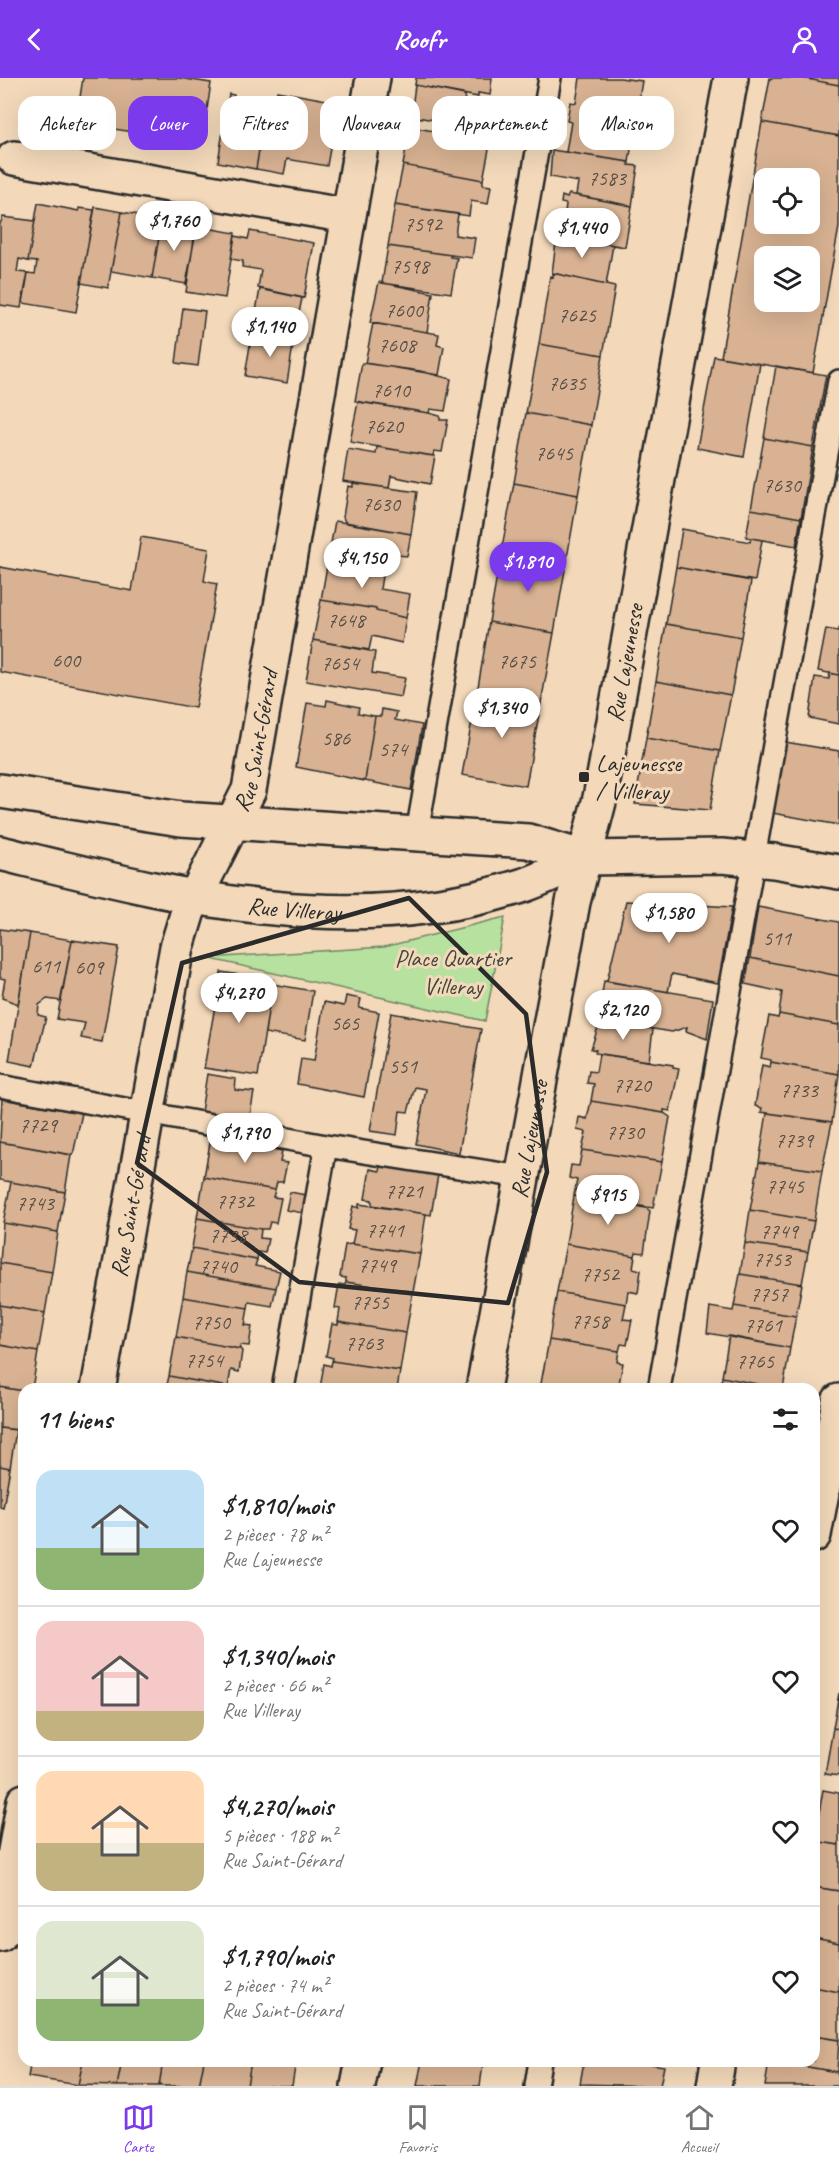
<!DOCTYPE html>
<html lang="fr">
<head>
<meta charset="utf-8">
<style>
  :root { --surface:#fff; --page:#f6f6f6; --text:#202124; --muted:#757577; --line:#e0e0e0; --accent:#7c3aed }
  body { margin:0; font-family:Caveat,sans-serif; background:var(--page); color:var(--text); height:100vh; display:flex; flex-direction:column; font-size:22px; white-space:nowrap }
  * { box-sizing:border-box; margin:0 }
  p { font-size:20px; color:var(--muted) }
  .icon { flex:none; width:33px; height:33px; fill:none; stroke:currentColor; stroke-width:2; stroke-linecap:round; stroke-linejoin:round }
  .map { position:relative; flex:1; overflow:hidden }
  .panel { position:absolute; left:18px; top:1305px; width:802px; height:684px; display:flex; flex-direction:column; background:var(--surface); border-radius:18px; box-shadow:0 6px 24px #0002 }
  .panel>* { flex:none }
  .hud { position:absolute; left:18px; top:18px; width:804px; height:54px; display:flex; gap:12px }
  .fabs { position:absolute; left:754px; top:90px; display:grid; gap:12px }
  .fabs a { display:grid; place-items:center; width:66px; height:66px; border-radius:12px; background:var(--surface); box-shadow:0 6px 24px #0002; font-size:30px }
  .price { position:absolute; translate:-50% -51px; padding:0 14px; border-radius:21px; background:#fff; color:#222; font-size:20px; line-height:39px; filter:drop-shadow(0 2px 3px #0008) }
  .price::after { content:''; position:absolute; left:50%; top:36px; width:18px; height:14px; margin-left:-9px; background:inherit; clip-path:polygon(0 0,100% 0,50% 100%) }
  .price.active { background:var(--accent); color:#fff }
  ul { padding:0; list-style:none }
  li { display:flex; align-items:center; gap:18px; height:150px; padding:0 18px }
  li+li { border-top:2px solid var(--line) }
  li span { display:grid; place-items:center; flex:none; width:168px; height:120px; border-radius:18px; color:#555 }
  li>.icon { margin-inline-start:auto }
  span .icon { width:72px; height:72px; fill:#fffc; stroke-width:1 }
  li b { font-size:26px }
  h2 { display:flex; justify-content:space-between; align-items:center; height:72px; padding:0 18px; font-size:26px }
  .pill { padding:0 21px; border-radius:18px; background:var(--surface); box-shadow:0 6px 24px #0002; font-size:21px; line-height:54px }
  .pill.active { background:var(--accent); color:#fff }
  header { display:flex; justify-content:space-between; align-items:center; height:78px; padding:0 18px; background:var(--accent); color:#fff; font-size:27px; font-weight:800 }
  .tabs { display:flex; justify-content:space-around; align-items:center; height:84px; border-top:2px solid var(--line); background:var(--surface); font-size:16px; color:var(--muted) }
  .tabs a { display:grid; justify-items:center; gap:3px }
  .tabs .active { color:var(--accent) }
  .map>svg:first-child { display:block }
  .green { fill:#b7e19e; stroke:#718664; stroke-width:1.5 }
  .building { fill:#d8b292; stroke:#2b2b2b; stroke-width:1.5; fill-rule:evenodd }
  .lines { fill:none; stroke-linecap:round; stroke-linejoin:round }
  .service-casing { stroke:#2b2b2b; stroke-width:26 }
  .minor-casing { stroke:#2b2b2b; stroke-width:38 }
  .tertiary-casing { stroke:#2b2b2b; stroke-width:38 }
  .secondary-casing { stroke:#2b2b2b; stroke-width:38 }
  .service { stroke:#f3d9ba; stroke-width:21 }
  .minor { stroke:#f3d9ba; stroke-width:33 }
  .tertiary { stroke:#f3d9ba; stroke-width:33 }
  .secondary { stroke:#f3d9ba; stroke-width:33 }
  .marked { fill:none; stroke:#2b2b2b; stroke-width:4.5; stroke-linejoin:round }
  .poi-dot { fill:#2b2b2b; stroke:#f3d9ba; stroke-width:2 }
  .labels { text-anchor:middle; stroke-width:6; stroke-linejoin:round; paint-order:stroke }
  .number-label { font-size:21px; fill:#564d45 }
  .street-label { font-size:24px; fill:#2b2b2b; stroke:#f3d9ba }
  .poi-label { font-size:24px; fill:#2b2b2b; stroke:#f3d9ba; text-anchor:start }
  .park-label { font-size:24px; fill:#40463c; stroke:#f3d9ba }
</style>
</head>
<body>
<header><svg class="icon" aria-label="back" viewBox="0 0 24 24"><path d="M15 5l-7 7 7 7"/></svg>Roofr<svg class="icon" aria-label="person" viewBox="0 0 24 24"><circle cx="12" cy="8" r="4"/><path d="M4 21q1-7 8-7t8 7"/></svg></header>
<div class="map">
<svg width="839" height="2008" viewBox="0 0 839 2008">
  <rect width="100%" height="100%" fill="#f3d9ba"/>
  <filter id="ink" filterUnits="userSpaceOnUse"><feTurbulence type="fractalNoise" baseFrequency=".0167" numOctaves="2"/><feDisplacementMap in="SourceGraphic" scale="12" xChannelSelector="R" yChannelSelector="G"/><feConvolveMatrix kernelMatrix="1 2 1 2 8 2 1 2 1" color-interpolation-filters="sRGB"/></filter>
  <g filter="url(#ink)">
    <path class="green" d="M 505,839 L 485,943 L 207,880 L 384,869 Z"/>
    <path class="building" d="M 83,0 L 179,0 L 211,5 L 202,65 L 76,45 Z
      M 416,0 L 492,0 L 490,17 L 478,15 L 478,19 L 415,7 Z
      M 580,0 L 620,0 L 642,3 L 629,84 L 566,74 L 571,44 L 567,43 L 570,24 L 576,25 Z
      M 770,0 L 802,0 L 839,7 L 839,58 L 762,44 Z
      M 812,0 L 839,0 L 839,7 L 812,2 Z
      M 415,7 L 465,17 L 462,37 L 452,35 L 451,45 L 411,38 Z
      M 277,13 L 338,24 L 327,88 L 287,81 L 284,96 L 256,91 L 266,29 L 274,30 Z
      M 229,16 L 234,17 L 233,23 L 266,29 L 256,91 L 218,84 Z
      M 762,44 L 839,58 L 839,149 L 813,295 L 721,279 ZM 765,100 L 810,100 L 810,146 L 765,146 ZM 765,178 L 810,178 L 810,224 L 765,224 Z
      M 417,50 L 478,61 L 476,68 L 489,71 L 483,102 L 403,87 L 407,64 L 414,65 Z
      M 552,72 L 629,84 L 629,87 L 638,88 L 632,128 L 576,117 L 578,104 L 550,99 Z
      M 403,87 L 483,102 L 483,107 L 491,108 L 488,126 L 471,123 L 469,138 L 395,127 Z
      M 569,116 L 632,128 L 625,169 L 555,156 L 556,149 L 563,151 L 566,126 L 561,125 L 562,118 L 567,120 Z
      M 38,125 L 79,133 L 79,130 L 94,132 L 76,234 L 23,225 L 28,195 L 35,196 L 37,184 L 28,183 Z
      M 395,127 L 458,136 L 455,157 L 475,160 L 472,180 L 388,168 Z
      M 95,129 L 122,134 L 108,210 L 81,205 Z
      M 122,134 L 162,141 L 152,200 L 111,193 Z
      M 3,139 L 35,143 L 28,183 L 19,181 L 17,194 L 28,195 L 21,230 L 0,227 L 0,146 Z
      M 162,141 L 197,148 L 186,206 L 152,200 Z
      M 196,148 L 235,155 L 225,220 L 186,214 Z
      M 250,153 L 314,165 L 304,220 L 258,210 L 261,192 L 242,189 L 243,183 L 231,181 L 235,158 L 248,161 Z
      M 557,157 L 613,167 L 606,207 L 552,195 Z
      M 388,168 L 451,177 L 450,179 L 457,180 L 451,215 L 382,205 Z
      M 553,195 L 615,209 L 603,277 L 539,266 L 550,198 L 553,199 Z
      M 379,204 L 433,215 L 427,254 L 370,245 Z
      M 260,211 L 302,220 L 294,261 L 252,255 Z
      M 183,230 L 205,233 L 198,288 L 176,285 Z
      M 373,245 L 439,256 L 437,267 L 444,269 L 439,297 L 365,285 Z
      M 252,255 L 294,261 L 287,305 L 245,298 Z
      M 539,266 L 603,277 L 591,347 L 526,335 Z
      M 714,278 L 760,286 L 744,379 L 697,370 Z
      M 362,285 L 420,293 L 451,301 L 445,333 L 430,331 L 429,335 L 355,323 Z
      M 776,288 L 826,297 L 813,369 L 764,360 Z
      M 358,324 L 429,335 L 440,338 L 440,342 L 448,342 L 442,374 L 434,373 L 433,378 L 426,377 L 350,364 Z
      M 526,335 L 591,347 L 578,417 L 514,405 Z
      M 764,360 L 813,369 L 801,440 L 751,431 Z
      M 377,369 L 435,378 L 430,406 L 391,398 L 389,410 L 343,403 L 348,371 L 376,376 Z
      M 353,405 L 417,414 L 411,456 L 345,444 L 343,439 L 348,408 L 353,409 Z
      M 514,405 L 578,417 L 566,486 L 501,475 Z
      M 751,431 L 801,440 L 796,468 L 746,459 Z
      M 335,443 L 411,456 L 407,478 L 388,476 L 386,493 L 328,482 Z
      M 682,451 L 750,464 L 751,460 L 762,462 L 755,503 L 676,489 Z
      M 141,459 L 209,471 L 204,503 L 217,506 L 195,630 L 0,594 L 0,489 L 132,513 Z
      M 501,475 L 566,486 L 554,555 L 489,544 Z
      M 328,482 L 383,492 L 380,511 L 410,516 L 406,540 L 376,533 L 376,531 L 321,522 Z
      M 676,489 L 751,503 L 741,559 L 666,546 Z
      M 321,522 L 376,531 L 376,533 L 406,540 L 402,565 L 372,558 L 369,572 L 313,562 Z
      M 489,544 L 554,555 L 541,625 L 477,615 Z
      M 666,546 L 741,559 L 731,617 L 656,603 Z
      M 839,550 L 839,597 L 818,593 L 826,551 L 838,553 Z
      M 313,562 L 375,574 L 372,595 L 405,600 L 401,619 L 306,603 Z
      M 830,595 L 839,597 L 839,646 L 809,640 L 815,599 L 829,601 Z
      M 656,603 L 731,617 L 720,673 L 646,660 Z
      M 477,615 L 541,625 L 526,708 L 462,697 Z
      M 327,622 L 359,629 L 358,635 L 375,638 L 365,703 L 296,689 L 307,625 L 326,628 Z
      M 382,631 L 397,634 L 395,642 L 422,647 L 411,712 L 365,703 L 375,638 L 381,638 Z
      M 646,660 L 720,673 L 710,732 L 635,726 Z
      M 785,664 L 839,673 L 839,747 L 772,735 Z
      M 626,823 L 732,829 L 718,905 L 672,896 L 668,914 L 607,903 Z
      M 758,829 L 839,844 L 839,898 L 750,880 Z
      M 0,851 L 30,855 L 18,926 L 2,920 L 5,901 L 0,900 Z
      M 30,855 L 72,862 L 61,923 L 47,921 L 39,927 L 38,937 L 46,939 L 34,988 L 9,983 Z
      M 72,862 L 119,869 L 102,964 L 81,960 L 85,945 L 57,941 Z
      M 750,880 L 839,898 L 839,947 L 779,936 L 782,914 L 745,906 Z
      M 221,894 L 273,902 L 258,998 L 204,990 Z
      M 604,903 L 713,921 L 707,961 L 686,953 L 687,949 L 672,954 L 598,942 Z
      M 272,906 L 313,913 L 305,962 L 265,955 Z
      M 346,918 L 361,921 L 359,930 L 379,934 L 364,1019 L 297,1006 L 301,981 L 314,983 L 324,924 L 344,928 Z
      M 391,935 L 481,951 L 459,1075 L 416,1066 L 426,1011 L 415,1009 L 408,1034 L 400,1033 L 397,1057 L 370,1053 Z
      M 779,936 L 839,947 L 839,996 L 771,984 L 771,982 L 761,980 L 769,938 L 778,940 Z
      M 600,943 L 653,951 L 649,983 L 595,975 L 596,972 L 591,971 Z
      M 599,976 L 673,987 L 673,990 L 679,991 L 670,1033 L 664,1032 L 664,1035 L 591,1023 L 594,1006 L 587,1005 L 589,993 L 596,994 Z
      M 771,984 L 839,996 L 832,1044 L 761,1034 L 762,1030 L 755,1028 L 762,987 L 770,989 Z
      M 207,996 L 236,1001 L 235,1012 L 254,1014 L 250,1037 L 231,1039 L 201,1034 Z
      M 2,1021 L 82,1035 L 73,1077 L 0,1064 Z
      M 591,1023 L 664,1035 L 670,1039 L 662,1084 L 582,1072 L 586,1054 L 577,1052 L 579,1039 L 587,1041 Z
      M 767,1035 L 832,1044 L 822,1093 L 759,1084 Z
      M 211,1059 L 282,1073 L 280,1084 L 287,1085 L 283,1104 L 277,1104 L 275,1112 L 204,1099 Z
      M 0,1064 L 71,1077 L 65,1114 L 0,1102 Z
      M 582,1072 L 662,1084 L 653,1130 L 574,1118 L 577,1102 L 569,1100 L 571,1087 L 579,1088 Z
      M 759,1084 L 822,1093 L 814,1143 L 750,1132 Z
      M 381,1088 L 438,1097 L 431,1137 L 372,1127 L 372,1122 L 365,1121 L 370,1091 L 380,1093 Z
      M 204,1099 L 275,1112 L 273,1119 L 281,1120 L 276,1145 L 270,1144 L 268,1151 L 261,1151 L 197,1140 Z
      M 11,1104 L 65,1114 L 58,1154 L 3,1145 Z
      M 290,1114 L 306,1117 L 303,1135 L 286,1132 Z
      M 574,1118 L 646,1130 L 650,1133 L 644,1175 L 636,1174 L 635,1178 L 566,1166 Z
      M 359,1126 L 426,1136 L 420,1176 L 352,1166 L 355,1152 L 348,1151 L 353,1128 L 359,1130 Z
      M 750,1132 L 814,1143 L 808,1174 L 745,1165 Z
      M 197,1140 L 261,1151 L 260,1160 L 268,1161 L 265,1175 L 258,1174 L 257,1182 L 192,1170 Z
      M 3,1145 L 58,1154 L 52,1194 L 0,1185 Z
      M 745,1165 L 808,1174 L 802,1206 L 740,1196 Z
      M 352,1166 L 420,1176 L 413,1214 L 346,1204 L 346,1200 L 340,1199 L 345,1167 Z
      M 566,1166 L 635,1178 L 633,1190 L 641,1192 L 638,1215 L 628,1213 L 626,1226 L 557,1214 Z
      M 192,1170 L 257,1182 L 255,1188 L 280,1193 L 276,1210 L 187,1194 Z
      M 0,1185 L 52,1194 L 45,1235 L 0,1227 Z
      M 187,1194 L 276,1210 L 272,1228 L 249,1224 L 248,1230 L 183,1219 Z
      M 740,1196 L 802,1206 L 796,1238 L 734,1228 Z
      M 346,1204 L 413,1214 L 406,1255 L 338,1244 L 340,1231 L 335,1230 L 339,1206 L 345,1207 Z
      M 557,1214 L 626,1226 L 623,1241 L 632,1242 L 627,1267 L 621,1266 L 619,1273 L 549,1262 Z
      M 183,1219 L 248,1230 L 245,1247 L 252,1248 L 249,1268 L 240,1267 L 240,1271 L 176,1259 Z
      M 0,1227 L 45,1235 L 38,1274 L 0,1267 Z
      M 734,1228 L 796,1238 L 790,1270 L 707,1255 L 710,1229 L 733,1233 Z
      M 338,1244 L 406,1255 L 400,1293 L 332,1283 L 333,1280 L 326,1278 L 332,1246 L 338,1247 Z
      M 729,1258 L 790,1270 L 783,1311 L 722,1299 Z
      M 176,1259 L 240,1271 L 242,1273 L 239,1294 L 231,1292 L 228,1309 L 169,1298 Z
      M 549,1262 L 619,1273 L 617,1284 L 623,1285 L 618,1311 L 540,1311 Z
      M 0,1267 L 38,1274 L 32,1311 L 24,1311 L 24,1313 L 0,1309 Z
      M 332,1283 L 400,1293 L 397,1311 L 320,1311 L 324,1286 L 331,1288 Z
      M 169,1298 L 228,1309 L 229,1311 L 166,1311 Z
      M 722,1299 L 783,1311 L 720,1311 Z
      M 0,1309 L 24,1313 L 20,1352 L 0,1350 Z
      M 0,1350 L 16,1352 L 10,1390 L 0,1388 Z
      M 0,1388 L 10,1390 L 3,1430 L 0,1429 Z
      M 839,1615 L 839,1651 L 833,1650 Z
      M 833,1650 L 839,1651 L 839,1698 L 825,1696 Z
      M 823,1712 L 839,1715 L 839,1767 L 814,1763 Z
      M 814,1763 L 839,1767 L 839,1813 L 814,1809 Z
      M 814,1809 L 839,1813 L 839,1865 L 814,1860 Z
      M 814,1860 L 839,1865 L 839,1914 L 814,1909 Z
      M 814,1909 L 839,1914 L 839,1962 L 814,1958 Z
      M 814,1958 L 839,1962 L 837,1994 L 773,1983 L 814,1983 Z
      M 31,1983 L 83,1983 L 78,2007 L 28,1999 Z
      M 83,1983 L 122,1983 L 117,2008 L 78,2007 Z
      M 122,1983 L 163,1983 L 159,2008 L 117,2008 Z
      M 163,1983 L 204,1983 L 199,2008 L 159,2008 Z
      M 204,1983 L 251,1983 L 247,2008 L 199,2008 Z
      M 251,1983 L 296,1983 L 292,2008 L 247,2008 Z
      M 422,1983 L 464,1983 L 483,1986 L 480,2008 L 417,2008 Z
      M 584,1983 L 632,1983 L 664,1988 L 660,2008 L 580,2006 Z
      M 773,1983 L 837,1994 L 839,2008 L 765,2008 L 769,1984 Z"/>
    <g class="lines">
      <defs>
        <path id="service" d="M 417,755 L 550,0
          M 0,1008 L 326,1068 L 521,1099
          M 283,1311 L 326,1068
          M 659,1311 L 839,303
          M 0,1851 L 24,1855
          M 536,2008 L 540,1983"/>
        <g id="minor">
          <path d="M 14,80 L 348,138"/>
          <path d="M 585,780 L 722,778 L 774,783 L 839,794"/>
          <path id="s1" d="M 98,1311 L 177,869 L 188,833 L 249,712 L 373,0"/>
          <path d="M 814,1457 L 839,1323"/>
          <path d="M 0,1857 L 24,1723"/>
          <path d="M 714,2008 L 718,1983"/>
        </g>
        <g id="tertiary">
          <path d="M 0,713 L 181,741 L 528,763 L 585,780"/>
          <path id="s2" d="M 0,775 C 173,817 342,864 518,809 C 541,802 563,790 585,780"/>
        </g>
        <g id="secondary">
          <path id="s3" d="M 483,1311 L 573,824 L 600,720 L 731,0"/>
          <path d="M 358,2008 L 363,1983"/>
        </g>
      </defs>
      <use href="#service" class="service-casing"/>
      <use href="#minor" class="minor-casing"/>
      <use href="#tertiary" class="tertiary-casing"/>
      <use href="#secondary" class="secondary-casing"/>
      <use href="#service" class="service"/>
      <use href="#minor" class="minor"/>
      <use href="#tertiary" class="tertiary"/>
      <use href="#secondary" class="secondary"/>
    </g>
  </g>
  <path class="marked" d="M 409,820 L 526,936 L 547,1094 L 508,1225 L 299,1204 L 137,1085 L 182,885 Z"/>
  <rect class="poi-dot" x="578" y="693" width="12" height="12" rx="3"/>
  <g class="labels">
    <g class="number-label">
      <text x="607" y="107">7583</text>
      <text x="423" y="153">7592</text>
      <text x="410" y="195">7598</text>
      <text x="404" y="239">7600</text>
      <text x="577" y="244">7625</text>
      <text x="397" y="274">7608</text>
      <text x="567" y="312">7635</text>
      <text x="391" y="319">7610</text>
      <text x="384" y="355">7620</text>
      <text x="554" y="382">7645</text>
      <text x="782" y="414">7630</text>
      <text x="381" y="433">7630</text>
      <text x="346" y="549">7648</text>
      <text x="66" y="589">600</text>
      <text x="517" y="590">7675</text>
      <text x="340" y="592">7654</text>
      <text x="336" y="667">586</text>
      <text x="393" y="678">574</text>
      <text x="777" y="867">511</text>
      <text x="46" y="895">611</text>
      <text x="89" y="896">609</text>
      <text x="345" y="952">565</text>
      <text x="403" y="995">551</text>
      <text x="632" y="1014">7720</text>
      <text x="799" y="1019">7733</text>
      <text x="38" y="1054">7729</text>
      <text x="625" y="1061">7730</text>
      <text x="794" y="1069">7739</text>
      <text x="785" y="1115">7745</text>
      <text x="404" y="1120">7721</text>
      <text x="235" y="1130">7732</text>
      <text x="35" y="1132">7743</text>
      <text x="385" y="1159">7741</text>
      <text x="779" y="1160">7749</text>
      <text x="228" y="1164">7738</text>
      <text x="772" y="1188">7753</text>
      <text x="377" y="1194">7749</text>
      <text x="218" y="1195">7740</text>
      <text x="600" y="1203">7752</text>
      <text x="769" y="1223">7757</text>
      <text x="370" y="1231">7755</text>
      <text x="590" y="1250">7758</text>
      <text x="211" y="1251">7750</text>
      <text x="763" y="1254">7761</text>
      <text x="364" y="1272">7763</text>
      <text x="204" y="1289">7754</text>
      <text x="755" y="1290">7765</text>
    </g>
    <g class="street-label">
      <text dy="8" stroke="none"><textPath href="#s3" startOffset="740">Rue Lajeunesse</textPath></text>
      <text dy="8" stroke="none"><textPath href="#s1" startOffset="672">Rue Saint-Gérard</textPath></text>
      <text dy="8" stroke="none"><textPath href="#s2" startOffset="300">Rue Villeray</textPath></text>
      <text dy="8" stroke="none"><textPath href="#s3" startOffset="254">Rue Lajeunesse</textPath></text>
      <text dy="8" stroke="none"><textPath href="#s1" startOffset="186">Rue Saint-Gérard</textPath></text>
    </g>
    <g class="poi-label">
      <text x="596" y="693">Lajeunesse<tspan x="596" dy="28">/ Villeray</tspan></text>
    </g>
    <g class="park-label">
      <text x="453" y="888">Place Quartier<tspan x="453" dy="28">Villeray</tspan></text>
    </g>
  </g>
</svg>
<div class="fabs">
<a><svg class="icon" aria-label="locate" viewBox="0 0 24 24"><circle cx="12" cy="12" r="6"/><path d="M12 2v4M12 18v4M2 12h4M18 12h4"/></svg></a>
<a><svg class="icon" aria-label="layers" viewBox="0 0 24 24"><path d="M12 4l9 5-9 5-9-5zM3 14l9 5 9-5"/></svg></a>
</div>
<b class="price" style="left:174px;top:174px">$1,760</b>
<b class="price" style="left:582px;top:181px">$1,440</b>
<b class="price" style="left:270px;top:280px">$1,140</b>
<b class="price" style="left:362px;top:511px">$4,150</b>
<b class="price active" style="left:528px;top:515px">$1,810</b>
<b class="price" style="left:502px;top:661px">$1,340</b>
<b class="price" style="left:669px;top:866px">$1,580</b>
<b class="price" style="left:239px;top:946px">$4,270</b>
<b class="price" style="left:623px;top:963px">$2,120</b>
<b class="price" style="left:245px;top:1086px">$1,790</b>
<b class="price" style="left:608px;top:1148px">$915</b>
<div class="hud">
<a class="pill">Acheter</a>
<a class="pill active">Louer</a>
<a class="pill">Filtres</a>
<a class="pill">Nouveau</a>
<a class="pill">Appartement</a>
<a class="pill">Maison</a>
</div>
<section class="panel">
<h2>11 biens<svg class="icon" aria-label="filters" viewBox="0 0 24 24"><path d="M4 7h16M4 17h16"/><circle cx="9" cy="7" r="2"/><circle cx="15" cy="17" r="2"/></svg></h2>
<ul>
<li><span style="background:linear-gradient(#bfe0f5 65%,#8fb573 0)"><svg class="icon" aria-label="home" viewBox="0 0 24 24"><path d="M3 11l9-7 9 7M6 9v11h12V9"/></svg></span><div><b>$1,810/mois</b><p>2 pièces · 78 m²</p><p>Rue Lajeunesse</p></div><svg class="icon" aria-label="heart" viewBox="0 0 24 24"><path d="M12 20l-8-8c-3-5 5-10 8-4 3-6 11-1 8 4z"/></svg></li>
<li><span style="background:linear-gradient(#f6c9c9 75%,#c2b280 0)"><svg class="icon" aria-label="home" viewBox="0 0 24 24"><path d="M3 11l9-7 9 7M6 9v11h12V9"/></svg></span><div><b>$1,340/mois</b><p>2 pièces · 66 m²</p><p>Rue Villeray</p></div><svg class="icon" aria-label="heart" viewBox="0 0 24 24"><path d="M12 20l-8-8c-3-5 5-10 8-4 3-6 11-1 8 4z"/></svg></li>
<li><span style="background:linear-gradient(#ffd9b3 60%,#c2b280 0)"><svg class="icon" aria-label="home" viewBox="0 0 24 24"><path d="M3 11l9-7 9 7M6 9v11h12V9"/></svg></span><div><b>$4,270/mois</b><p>5 pièces · 188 m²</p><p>Rue Saint-Gérard</p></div><svg class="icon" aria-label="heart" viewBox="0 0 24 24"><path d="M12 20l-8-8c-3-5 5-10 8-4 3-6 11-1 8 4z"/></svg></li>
<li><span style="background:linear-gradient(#dfe7d0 65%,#8fb573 0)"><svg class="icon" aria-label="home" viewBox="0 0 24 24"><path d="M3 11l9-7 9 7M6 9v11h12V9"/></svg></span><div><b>$1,790/mois</b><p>2 pièces · 74 m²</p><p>Rue Saint-Gérard</p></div><svg class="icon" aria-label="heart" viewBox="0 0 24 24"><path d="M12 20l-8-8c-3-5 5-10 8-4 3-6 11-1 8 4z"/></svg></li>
</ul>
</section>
</div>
<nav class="tabs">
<a class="active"><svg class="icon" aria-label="map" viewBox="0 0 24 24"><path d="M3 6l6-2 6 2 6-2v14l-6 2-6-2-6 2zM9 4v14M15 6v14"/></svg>Carte</a>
<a><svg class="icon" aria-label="saved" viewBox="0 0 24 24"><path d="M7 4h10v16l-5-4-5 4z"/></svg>Favoris</a>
<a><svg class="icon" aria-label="home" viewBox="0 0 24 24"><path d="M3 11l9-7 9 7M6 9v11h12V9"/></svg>Accueil</a>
</nav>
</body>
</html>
